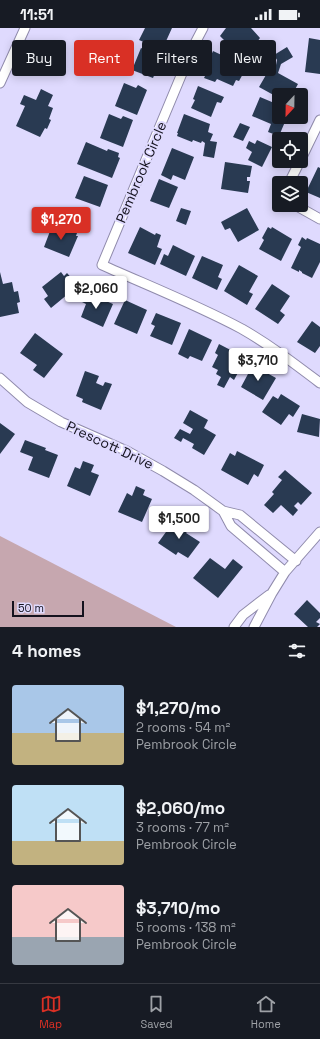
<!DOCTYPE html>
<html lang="en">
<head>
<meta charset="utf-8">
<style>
  :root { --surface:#171b24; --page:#242831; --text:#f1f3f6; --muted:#9ea1a6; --line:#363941; --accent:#d93025 }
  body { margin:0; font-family:"Space Grotesk",sans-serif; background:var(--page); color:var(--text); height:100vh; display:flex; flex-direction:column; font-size:15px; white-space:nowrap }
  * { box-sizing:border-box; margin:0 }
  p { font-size:13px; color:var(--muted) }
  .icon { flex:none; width:22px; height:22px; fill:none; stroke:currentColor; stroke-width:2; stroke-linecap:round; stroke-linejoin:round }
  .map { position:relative; height:599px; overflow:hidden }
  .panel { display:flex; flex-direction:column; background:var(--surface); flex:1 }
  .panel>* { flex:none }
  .guide { position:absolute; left:12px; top:12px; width:296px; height:36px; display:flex; gap:8px }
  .needle { width:26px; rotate:202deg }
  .tools { position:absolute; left:272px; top:60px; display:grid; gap:8px }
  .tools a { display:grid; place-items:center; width:36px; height:36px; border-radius:4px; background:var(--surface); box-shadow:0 2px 10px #0003; font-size:20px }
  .scale { position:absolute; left:12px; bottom:10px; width:72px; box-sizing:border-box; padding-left:4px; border:2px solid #14121e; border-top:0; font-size:11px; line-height:14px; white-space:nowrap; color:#14121e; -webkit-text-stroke:3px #dfdafe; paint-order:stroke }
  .price { position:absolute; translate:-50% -34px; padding:0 9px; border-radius:4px; background:#fff; color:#222; font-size:13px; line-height:26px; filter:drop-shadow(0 1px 2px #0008) }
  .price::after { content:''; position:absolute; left:50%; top:24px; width:12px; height:9px; margin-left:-6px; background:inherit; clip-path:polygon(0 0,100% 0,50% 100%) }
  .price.active { background:var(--accent); color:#fff }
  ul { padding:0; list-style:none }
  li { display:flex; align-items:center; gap:12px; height:100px; padding:0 12px }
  li span { display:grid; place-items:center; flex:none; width:112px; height:80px; border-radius:4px; color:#555 }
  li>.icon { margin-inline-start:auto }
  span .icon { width:48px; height:48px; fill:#fffc; stroke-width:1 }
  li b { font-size:17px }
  h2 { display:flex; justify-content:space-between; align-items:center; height:48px; padding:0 12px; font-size:17px }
  .chip { padding:0 14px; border-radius:4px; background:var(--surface); box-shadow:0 2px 10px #0003; font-size:14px; line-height:36px }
  .chip.active { background:var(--accent); color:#fff }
  .status { display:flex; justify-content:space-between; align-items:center; height:28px; padding:0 20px; background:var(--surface); direction:ltr }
  .status svg { height:11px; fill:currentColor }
  .tabs { display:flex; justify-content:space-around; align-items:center; height:56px; border-top:1px solid var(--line); background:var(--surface); font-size:11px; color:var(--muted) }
  .tabs a { display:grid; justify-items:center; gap:2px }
  .tabs .active { color:var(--accent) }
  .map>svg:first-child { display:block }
  .green { fill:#c6a7af }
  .building { fill:#293a52 }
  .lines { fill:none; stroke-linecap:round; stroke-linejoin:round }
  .minor-casing { stroke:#908bac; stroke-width:11 }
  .minor { stroke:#fff; stroke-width:9 }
  .labels { text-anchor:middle; stroke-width:4; stroke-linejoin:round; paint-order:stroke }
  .street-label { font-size:14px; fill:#14121e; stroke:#dfdafe }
</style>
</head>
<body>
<div class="status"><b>11:51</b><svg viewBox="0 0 49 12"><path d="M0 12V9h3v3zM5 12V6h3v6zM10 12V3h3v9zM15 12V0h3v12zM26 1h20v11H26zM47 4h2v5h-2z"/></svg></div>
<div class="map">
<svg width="320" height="599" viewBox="0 0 320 599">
  <rect width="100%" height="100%" fill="#dfdafe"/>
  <path class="green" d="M 0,508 L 176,599 L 0,599 Z"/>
  <path class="building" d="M 145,0 L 172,0 L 162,22 L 139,12 Z
    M 226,0 L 251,0 L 260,10 L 253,19 L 247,13 L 239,21 L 230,13 L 227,15 L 220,8 Z
    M 309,10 L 320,12 L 320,46 L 305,44 Z
    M 287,19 L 293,29 L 281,36 L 278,45 L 298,56 L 292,67 L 279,67 L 279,70 L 259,59 L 270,40 L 275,42 L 277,32 L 274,27 Z
    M 141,20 L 160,28 L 159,32 L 160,33 L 153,50 L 132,42 Z
    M 213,23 L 243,37 L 240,42 L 244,44 L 239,53 L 236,52 L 233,58 L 217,51 L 215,54 L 204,50 L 206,46 L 203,45 Z
    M 124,55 L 136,60 L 138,57 L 147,62 L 137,87 L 115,78 Z
    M 198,58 L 224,69 L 221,75 L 217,74 L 211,89 L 191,80 L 195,72 L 193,71 Z
    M 41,61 L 53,67 L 48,78 L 53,80 L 49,91 L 51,92 L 47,101 L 45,100 L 40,109 L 16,98 L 25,78 L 20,76 L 24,67 L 36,72 Z
    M 260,69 L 279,77 L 279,89 L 287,89 L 279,108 L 268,104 L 271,96 L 252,88 Z
    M 109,86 L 121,91 L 123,88 L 133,92 L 123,119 L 100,110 Z
    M 184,86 L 210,96 L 208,104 L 213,106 L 210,113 L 217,114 L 214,130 L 203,128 L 205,115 L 202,113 L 201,115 L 193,112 L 192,114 L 177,108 L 178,105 L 177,105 Z
    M 240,95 L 250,99 L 243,113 L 233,109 Z
    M 257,112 L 272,119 L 262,139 L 248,132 L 252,124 L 246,120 L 249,113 L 255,116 Z
    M 86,114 L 107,123 L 108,121 L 119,125 L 118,129 L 120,130 L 112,150 L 77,136 Z
    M 172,120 L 194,129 L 185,152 L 173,147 L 171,152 L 161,147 Z
    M 225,134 L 252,138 L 250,149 L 247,149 L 247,153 L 250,153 L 248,165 L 221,161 Z
    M 318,139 L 320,140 L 320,170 L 306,164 Z
    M 84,148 L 108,157 L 100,179 L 75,170 Z
    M 159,151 L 178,159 L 169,180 L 150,173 Z
    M 181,180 L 191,183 L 186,197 L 176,193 Z
    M 247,180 L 259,202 L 238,214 L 230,200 L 225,202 L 221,194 Z
    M 52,198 L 64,202 L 65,200 L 77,205 L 76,208 L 78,208 L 69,229 L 44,219 Z
    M 140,199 L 155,207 L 156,205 L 161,207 L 157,219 L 162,221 L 155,237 L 128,225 Z
    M 268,199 L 271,201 L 272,199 L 292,211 L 281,233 L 259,221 L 264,212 L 262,210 Z
    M 302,209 L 306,212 L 307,210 L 320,216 L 320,234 L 312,250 L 302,245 L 302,244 L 299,242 L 299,244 L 291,240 L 301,219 L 298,217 Z
    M 173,217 L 195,228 L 186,248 L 160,236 L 164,226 L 168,228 Z
    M 202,228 L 223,237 L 218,249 L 222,251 L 217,262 L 192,250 Z
    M 239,237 L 258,248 L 249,264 L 253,266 L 247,277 L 224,263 Z
    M 0,244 L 3,256 L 12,254 L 14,264 L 18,263 L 20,274 L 17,275 L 19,285 L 0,289 Z
    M 61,244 L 64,248 L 67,245 L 82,262 L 72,270 L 68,266 L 51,280 L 44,271 L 48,268 L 42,259 Z
    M 272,256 L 290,268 L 280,283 L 285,287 L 278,296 L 255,281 Z
    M 87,265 L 113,276 L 103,299 L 81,289 L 86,276 L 82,274 Z
    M 125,272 L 147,282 L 137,306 L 114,296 Z
    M 156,285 L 181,295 L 172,317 L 150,308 L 155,298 L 151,296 Z
    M 312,293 L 320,299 L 320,318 L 315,325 L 297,314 Z
    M 189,301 L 212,312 L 202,333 L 190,328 L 188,331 L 178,326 Z
    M 35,305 L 63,326 L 44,350 L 33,342 L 37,337 L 20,325 Z
    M 219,316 L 246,330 L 234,352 L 230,349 L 224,360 L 217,357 L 221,349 L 216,346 L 218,342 L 212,339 L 218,327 L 215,325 Z
    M 251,336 L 276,350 L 263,372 L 241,359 L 248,346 L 245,345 Z
    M 85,343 L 99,348 L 96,355 L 103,358 L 105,354 L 112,356 L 101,382 L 82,374 L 83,371 L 76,368 Z
    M 281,366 L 300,378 L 293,389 L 289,386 L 281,397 L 262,384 L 273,368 L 278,371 Z
    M 190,382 L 208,392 L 204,400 L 216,407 L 204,427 L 192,420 L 194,416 L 183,410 L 181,414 L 174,410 L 180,401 L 190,406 L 193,401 L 183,395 Z
    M 302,386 L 320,391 L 319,409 L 297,404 Z
    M 0,395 L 15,406 L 0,426 Z
    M 25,412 L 46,420 L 45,422 L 58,427 L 49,450 L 28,442 L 33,429 L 20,424 Z
    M 237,423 L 264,437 L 258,449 L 254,446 L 248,457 L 221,442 L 230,425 L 235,428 Z
    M 83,433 L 94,437 L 91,444 L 99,447 L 90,468 L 67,458 L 75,439 L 80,441 Z
    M 285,442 L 312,465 L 301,477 L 298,474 L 294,478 L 298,482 L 293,488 L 281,477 L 273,485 L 264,477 L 274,466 L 272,464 L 282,452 L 278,449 Z
    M 136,458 L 145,462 L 143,467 L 152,471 L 142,494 L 118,484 L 127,465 L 132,468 Z
    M 182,492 L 191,499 L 186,505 L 200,514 L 188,530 L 178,524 L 176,527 L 158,515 L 171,497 L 176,501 Z
    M 210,530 L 225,541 L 233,531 L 243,539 L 218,570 L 193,550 Z
    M 307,572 L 320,585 L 320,590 L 316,594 L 320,596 L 317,599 L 308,599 L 294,586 Z"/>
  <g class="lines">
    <defs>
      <path id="minor" d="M 203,0 L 193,19 L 102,237 C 149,258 197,277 242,301 C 270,317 295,336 320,355
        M 0,55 L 25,0
        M 301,131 L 320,92
        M 289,155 L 300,133
        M 295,177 L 320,191
        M 0,350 L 27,374 L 61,394 L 127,423 L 163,443 L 194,462 L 223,483 L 240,487 L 296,533
        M 223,483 L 231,498 L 285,544
        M 234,599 L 243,587 L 269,567
        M 254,599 L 272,565 L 285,544 L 320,504"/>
    </defs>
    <use href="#minor" class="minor-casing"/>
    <use href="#minor" class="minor"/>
  </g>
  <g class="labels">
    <g class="street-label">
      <text transform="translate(141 144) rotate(-67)" y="5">Pembrook Circle</text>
      <text transform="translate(110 417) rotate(25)" y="5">Prescott Drive</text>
    </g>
  </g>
</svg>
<div class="tools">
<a><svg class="needle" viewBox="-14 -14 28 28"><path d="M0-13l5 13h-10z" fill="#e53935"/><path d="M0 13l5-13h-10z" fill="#9ea1a6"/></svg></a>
<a><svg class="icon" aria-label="locate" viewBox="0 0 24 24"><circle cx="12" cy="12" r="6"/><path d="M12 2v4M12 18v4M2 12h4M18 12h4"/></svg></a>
<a><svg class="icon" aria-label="layers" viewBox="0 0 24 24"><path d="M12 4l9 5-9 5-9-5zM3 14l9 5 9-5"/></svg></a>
</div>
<div class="scale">50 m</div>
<b class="price active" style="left:61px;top:213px">$1,270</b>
<b class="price" style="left:96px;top:282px">$2,060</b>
<b class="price" style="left:258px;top:354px">$3,710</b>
<b class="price" style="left:179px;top:512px">$1,500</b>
<div class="guide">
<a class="chip">Buy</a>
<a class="chip active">Rent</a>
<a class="chip">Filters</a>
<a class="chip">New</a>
</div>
</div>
<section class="panel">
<h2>4 homes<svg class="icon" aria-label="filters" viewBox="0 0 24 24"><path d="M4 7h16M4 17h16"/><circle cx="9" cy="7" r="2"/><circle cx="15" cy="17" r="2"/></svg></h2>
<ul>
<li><span style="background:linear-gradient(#a9c7e8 60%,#c2b280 0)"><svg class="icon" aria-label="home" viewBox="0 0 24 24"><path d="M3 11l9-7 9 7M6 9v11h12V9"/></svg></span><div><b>$1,270/mo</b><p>2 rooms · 54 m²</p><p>Pembrook Circle</p></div></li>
<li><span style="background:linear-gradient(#bfe0f5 70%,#c2b280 0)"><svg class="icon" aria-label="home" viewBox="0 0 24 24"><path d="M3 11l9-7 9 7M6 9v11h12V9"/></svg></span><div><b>$2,060/mo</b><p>3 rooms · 77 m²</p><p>Pembrook Circle</p></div></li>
<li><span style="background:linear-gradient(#f6c9c9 65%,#9aa5b1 0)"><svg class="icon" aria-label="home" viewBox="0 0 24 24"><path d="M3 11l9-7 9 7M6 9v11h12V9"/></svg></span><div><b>$3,710/mo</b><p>5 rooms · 138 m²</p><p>Pembrook Circle</p></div></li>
</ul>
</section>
<nav class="tabs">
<a class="active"><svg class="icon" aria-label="map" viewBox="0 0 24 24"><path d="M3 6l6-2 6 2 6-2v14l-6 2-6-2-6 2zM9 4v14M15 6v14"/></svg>Map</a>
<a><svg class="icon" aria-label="saved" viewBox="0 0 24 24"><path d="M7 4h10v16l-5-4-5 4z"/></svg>Saved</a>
<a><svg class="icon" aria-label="home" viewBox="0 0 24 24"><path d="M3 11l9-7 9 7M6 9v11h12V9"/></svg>Home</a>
</nav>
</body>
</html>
